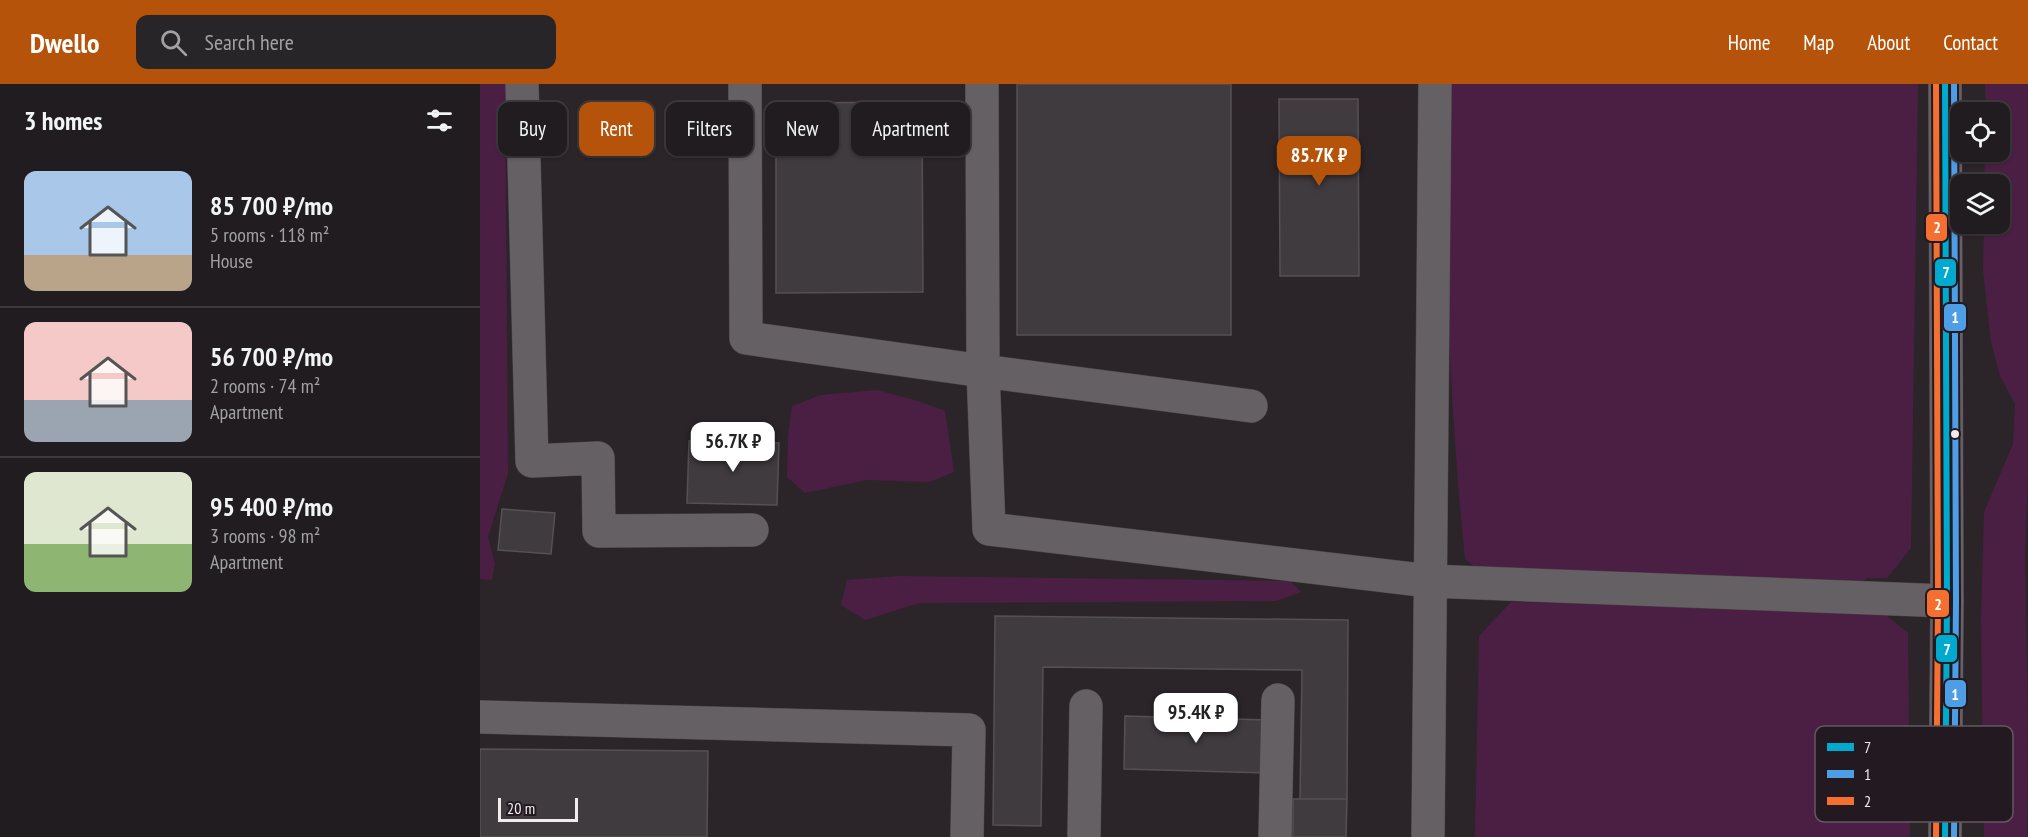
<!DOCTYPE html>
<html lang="en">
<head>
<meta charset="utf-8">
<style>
  :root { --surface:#201c1f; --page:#282528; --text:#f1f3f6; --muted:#a2a1a4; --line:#3d3a3d; --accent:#b45309 }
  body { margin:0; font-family:"PT Sans Narrow",sans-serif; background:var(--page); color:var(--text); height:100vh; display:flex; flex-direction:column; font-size:22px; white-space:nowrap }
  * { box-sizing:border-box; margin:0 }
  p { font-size:20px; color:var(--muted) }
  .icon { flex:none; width:33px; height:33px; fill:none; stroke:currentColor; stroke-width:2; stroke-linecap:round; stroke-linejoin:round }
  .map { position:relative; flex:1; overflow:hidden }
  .drawer { display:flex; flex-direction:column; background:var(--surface); width:480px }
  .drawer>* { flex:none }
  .banner { position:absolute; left:18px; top:18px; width:570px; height:54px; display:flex; gap:12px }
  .tools { position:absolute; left:1470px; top:18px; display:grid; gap:12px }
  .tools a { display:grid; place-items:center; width:60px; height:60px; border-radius:12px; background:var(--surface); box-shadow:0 2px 4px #0004,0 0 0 2px var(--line); font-size:30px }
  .scale { position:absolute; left:18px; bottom:15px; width:80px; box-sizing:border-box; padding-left:6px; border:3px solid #f1ebf0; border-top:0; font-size:16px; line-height:21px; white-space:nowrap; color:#f1ebf0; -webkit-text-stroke:4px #231a21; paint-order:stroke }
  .price { position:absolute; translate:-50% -51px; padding:0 14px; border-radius:12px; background:#fff; color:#222; font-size:20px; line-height:39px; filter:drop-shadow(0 2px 3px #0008) }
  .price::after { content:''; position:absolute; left:50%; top:36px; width:18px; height:14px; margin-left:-9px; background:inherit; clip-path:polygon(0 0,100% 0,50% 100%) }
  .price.selected { background:var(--accent); color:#fff }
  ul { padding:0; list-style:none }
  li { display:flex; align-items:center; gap:18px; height:150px; padding:0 24px }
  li+li { border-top:2px solid var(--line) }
  li span { display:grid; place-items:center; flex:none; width:168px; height:120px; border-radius:12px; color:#555 }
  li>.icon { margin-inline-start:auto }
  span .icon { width:72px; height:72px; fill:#fffc; stroke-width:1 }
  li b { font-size:26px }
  h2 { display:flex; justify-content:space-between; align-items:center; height:72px; padding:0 24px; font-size:26px }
  .tag { padding:0 21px; border-radius:12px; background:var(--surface); box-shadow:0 2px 4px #0004,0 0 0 2px var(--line); font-size:21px; line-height:54px }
  .tag.selected { background:var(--accent); color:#fff }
  header { display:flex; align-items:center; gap:36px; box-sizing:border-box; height:84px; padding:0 30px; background:var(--accent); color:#fff }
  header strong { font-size:28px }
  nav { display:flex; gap:33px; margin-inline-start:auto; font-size:21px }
  .search { width:420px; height:54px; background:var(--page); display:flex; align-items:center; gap:15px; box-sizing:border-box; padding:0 21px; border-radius:12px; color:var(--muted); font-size:22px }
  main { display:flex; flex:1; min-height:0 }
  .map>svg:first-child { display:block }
  .green { fill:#4b1f44 }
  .building { fill:#403b3f; stroke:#555053; stroke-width:1.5 }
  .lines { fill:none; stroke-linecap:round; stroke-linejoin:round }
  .minor-casing { stroke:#474346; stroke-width:34 }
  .major-casing { stroke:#474346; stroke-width:34 }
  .minor { stroke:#646064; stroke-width:33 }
  .major { stroke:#676065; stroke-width:33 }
  .bus-1-casing { stroke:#231a21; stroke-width:10 }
  .bus-2-casing { stroke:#231a21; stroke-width:10 }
  .bus-3-casing { stroke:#231a21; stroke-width:10 }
  .bus-1 { stroke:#00a9ce; stroke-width:6 }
  .bus-2 { stroke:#4d9ee5; stroke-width:6 }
  .bus-3 { stroke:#f46f30; stroke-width:6 }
  .bus-dot { fill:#f1ebf0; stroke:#231a21; stroke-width:2 }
  .key { fill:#231a21; stroke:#61595f; stroke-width:1.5 }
  .key-label { font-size:16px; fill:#f1ebf0 }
  .line-badge { stroke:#231a21; stroke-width:2 }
  .badge-label { font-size:16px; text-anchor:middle; font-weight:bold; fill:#fff }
</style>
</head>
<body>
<header>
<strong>Dwello</strong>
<div class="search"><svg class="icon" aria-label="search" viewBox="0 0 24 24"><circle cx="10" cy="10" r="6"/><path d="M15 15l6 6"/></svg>Search here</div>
<nav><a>Home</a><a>Map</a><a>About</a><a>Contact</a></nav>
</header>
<main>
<section class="drawer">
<h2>3 homes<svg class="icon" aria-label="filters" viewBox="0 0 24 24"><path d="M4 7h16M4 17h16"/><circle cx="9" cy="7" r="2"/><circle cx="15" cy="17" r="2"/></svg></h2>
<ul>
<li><span style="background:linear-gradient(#a9c7e8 70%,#b9a48a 0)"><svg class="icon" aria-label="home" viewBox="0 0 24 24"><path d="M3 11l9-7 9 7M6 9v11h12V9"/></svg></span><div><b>85 700 ₽/mo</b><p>5 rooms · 118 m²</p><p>House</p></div></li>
<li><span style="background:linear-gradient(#f6c9c9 65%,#9aa5b1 0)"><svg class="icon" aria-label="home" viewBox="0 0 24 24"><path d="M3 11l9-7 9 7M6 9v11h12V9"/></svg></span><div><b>56 700 ₽/mo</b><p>2 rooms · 74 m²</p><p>Apartment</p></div></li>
<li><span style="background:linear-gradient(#dfe7d0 60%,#8fb573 0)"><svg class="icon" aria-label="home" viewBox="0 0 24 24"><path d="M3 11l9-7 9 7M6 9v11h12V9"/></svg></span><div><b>95 400 ₽/mo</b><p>3 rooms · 98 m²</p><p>Apartment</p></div></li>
</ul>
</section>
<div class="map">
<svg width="1548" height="753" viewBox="0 0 1548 753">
  <rect width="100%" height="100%" fill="#2b2529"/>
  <path class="green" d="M 0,0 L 25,0 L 28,389 L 8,453 L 15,480 L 12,496 L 0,495 Z
    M 960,0 L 1438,0 L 1431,464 L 1407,494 L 1387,494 L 1379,502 L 1003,489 L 985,475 C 969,318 965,158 960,0 Z
    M 1505,0 L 1548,0 L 1548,393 L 1545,471 L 1548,632 L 1547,753 L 1504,753 L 1501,535 L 1504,428 L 1533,360 L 1535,320 L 1520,292 L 1511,258 L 1503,187 L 1504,140 L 1520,140 L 1520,100 L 1504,100 L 1505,68 L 1520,68 L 1520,28 L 1506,28 Z
    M 397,306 L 438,317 L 465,327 L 474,388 L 449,398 L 387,396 L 325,409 L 307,393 L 308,353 L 312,322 L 341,311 Z
    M 418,492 L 810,497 L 821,508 L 796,517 L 439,519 L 385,536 L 361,521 L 367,496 Z
    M 1031,518 L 1397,524 L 1428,549 L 1430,753 L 995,753 L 999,552 Z"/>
  <path class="building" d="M 537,0 L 751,0 L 751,251 L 537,251 Z
    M 799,15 L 878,15 L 879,192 L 800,192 Z
    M 442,18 L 443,208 L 296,209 L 296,19 Z
    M 209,357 L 299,359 L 297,421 L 207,419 Z
    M 22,425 L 75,429 L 71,470 L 18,466 Z
    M 515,532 L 868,536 L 867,715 L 820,715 L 822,586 L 563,583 L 561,742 L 513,741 Z
    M 645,632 L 789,636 L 787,689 L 644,685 Z
    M 0,665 L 228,667 L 227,753 L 0,753 Z
    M 813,715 L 867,715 L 866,753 L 813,753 Z"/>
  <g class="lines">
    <defs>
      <path id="minor" d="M 42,0 L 52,377 L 118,374 L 119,447 L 272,446
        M 265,0 L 266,254 L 503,287 L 502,0
        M 771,322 L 503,287 L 509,445 L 949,497 L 1467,517
        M 0,633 L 489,646 L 487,753
        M 604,753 L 606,622
        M 795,753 L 798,616
        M 948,753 L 955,0"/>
      <path id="major" d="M 1465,753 L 1467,517 L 1465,0"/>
    </defs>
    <use href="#minor" class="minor-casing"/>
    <use href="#major" class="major-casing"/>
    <use href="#minor" class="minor"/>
    <use href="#major" class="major"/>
    <defs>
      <path id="bus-1" d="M 1465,0 L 1467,517 L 1465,753"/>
      <path id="bus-2" d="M 1474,0 L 1476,517 L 1474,753"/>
      <path id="bus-3" d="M 1456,0 L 1458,517 L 1456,753"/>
    </defs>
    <use href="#bus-1" class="bus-1-casing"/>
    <use href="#bus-2" class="bus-2-casing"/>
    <use href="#bus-3" class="bus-3-casing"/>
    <use href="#bus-1" class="bus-1"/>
    <use href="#bus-2" class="bus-2"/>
    <use href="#bus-3" class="bus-3"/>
  </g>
  <circle class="bus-dot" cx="1475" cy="350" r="5"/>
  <rect x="1335" y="642" width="198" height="96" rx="9" class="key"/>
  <rect x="1347" y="659" width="27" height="8" fill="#00a9ce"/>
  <rect x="1347" y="686" width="27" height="8" fill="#4d9ee5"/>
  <rect x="1347" y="713" width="27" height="8" fill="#f46f30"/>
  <g class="key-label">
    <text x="1384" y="669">7</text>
    <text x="1384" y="696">1</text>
    <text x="1384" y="723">2</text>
  </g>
  <g class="line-badge">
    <rect x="1445" y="129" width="23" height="29" rx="6" fill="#f46f30"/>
    <rect x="1454" y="174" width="23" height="29" rx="6" fill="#00a9ce"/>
    <rect x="1463" y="219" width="24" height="29" rx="6" fill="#4d9ee5"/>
    <rect x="1446" y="505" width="24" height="29" rx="6" fill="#f46f30"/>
    <rect x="1455" y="550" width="23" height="29" rx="6" fill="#00a9ce"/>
    <rect x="1464" y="595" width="23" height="29" rx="6" fill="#4d9ee5"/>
  </g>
  <g class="badge-label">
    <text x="1457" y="149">2</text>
    <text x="1466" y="194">7</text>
    <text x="1475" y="239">1</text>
    <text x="1458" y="526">2</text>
    <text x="1467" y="571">7</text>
    <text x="1475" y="616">1</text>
  </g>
</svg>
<div class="tools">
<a><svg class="icon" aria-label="locate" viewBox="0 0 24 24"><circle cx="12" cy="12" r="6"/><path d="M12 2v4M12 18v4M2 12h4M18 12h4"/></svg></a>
<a><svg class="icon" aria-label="layers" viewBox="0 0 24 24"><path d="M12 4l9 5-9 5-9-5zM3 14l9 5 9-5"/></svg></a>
</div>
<div class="scale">20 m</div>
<b class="price selected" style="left:839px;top:103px">85.7K ₽</b>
<b class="price" style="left:253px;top:389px">56.7K ₽</b>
<b class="price" style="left:716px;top:660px">95.4K ₽</b>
<div class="banner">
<a class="tag">Buy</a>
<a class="tag selected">Rent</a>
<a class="tag">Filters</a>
<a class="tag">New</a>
<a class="tag">Apartment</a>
</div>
</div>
</main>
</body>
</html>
